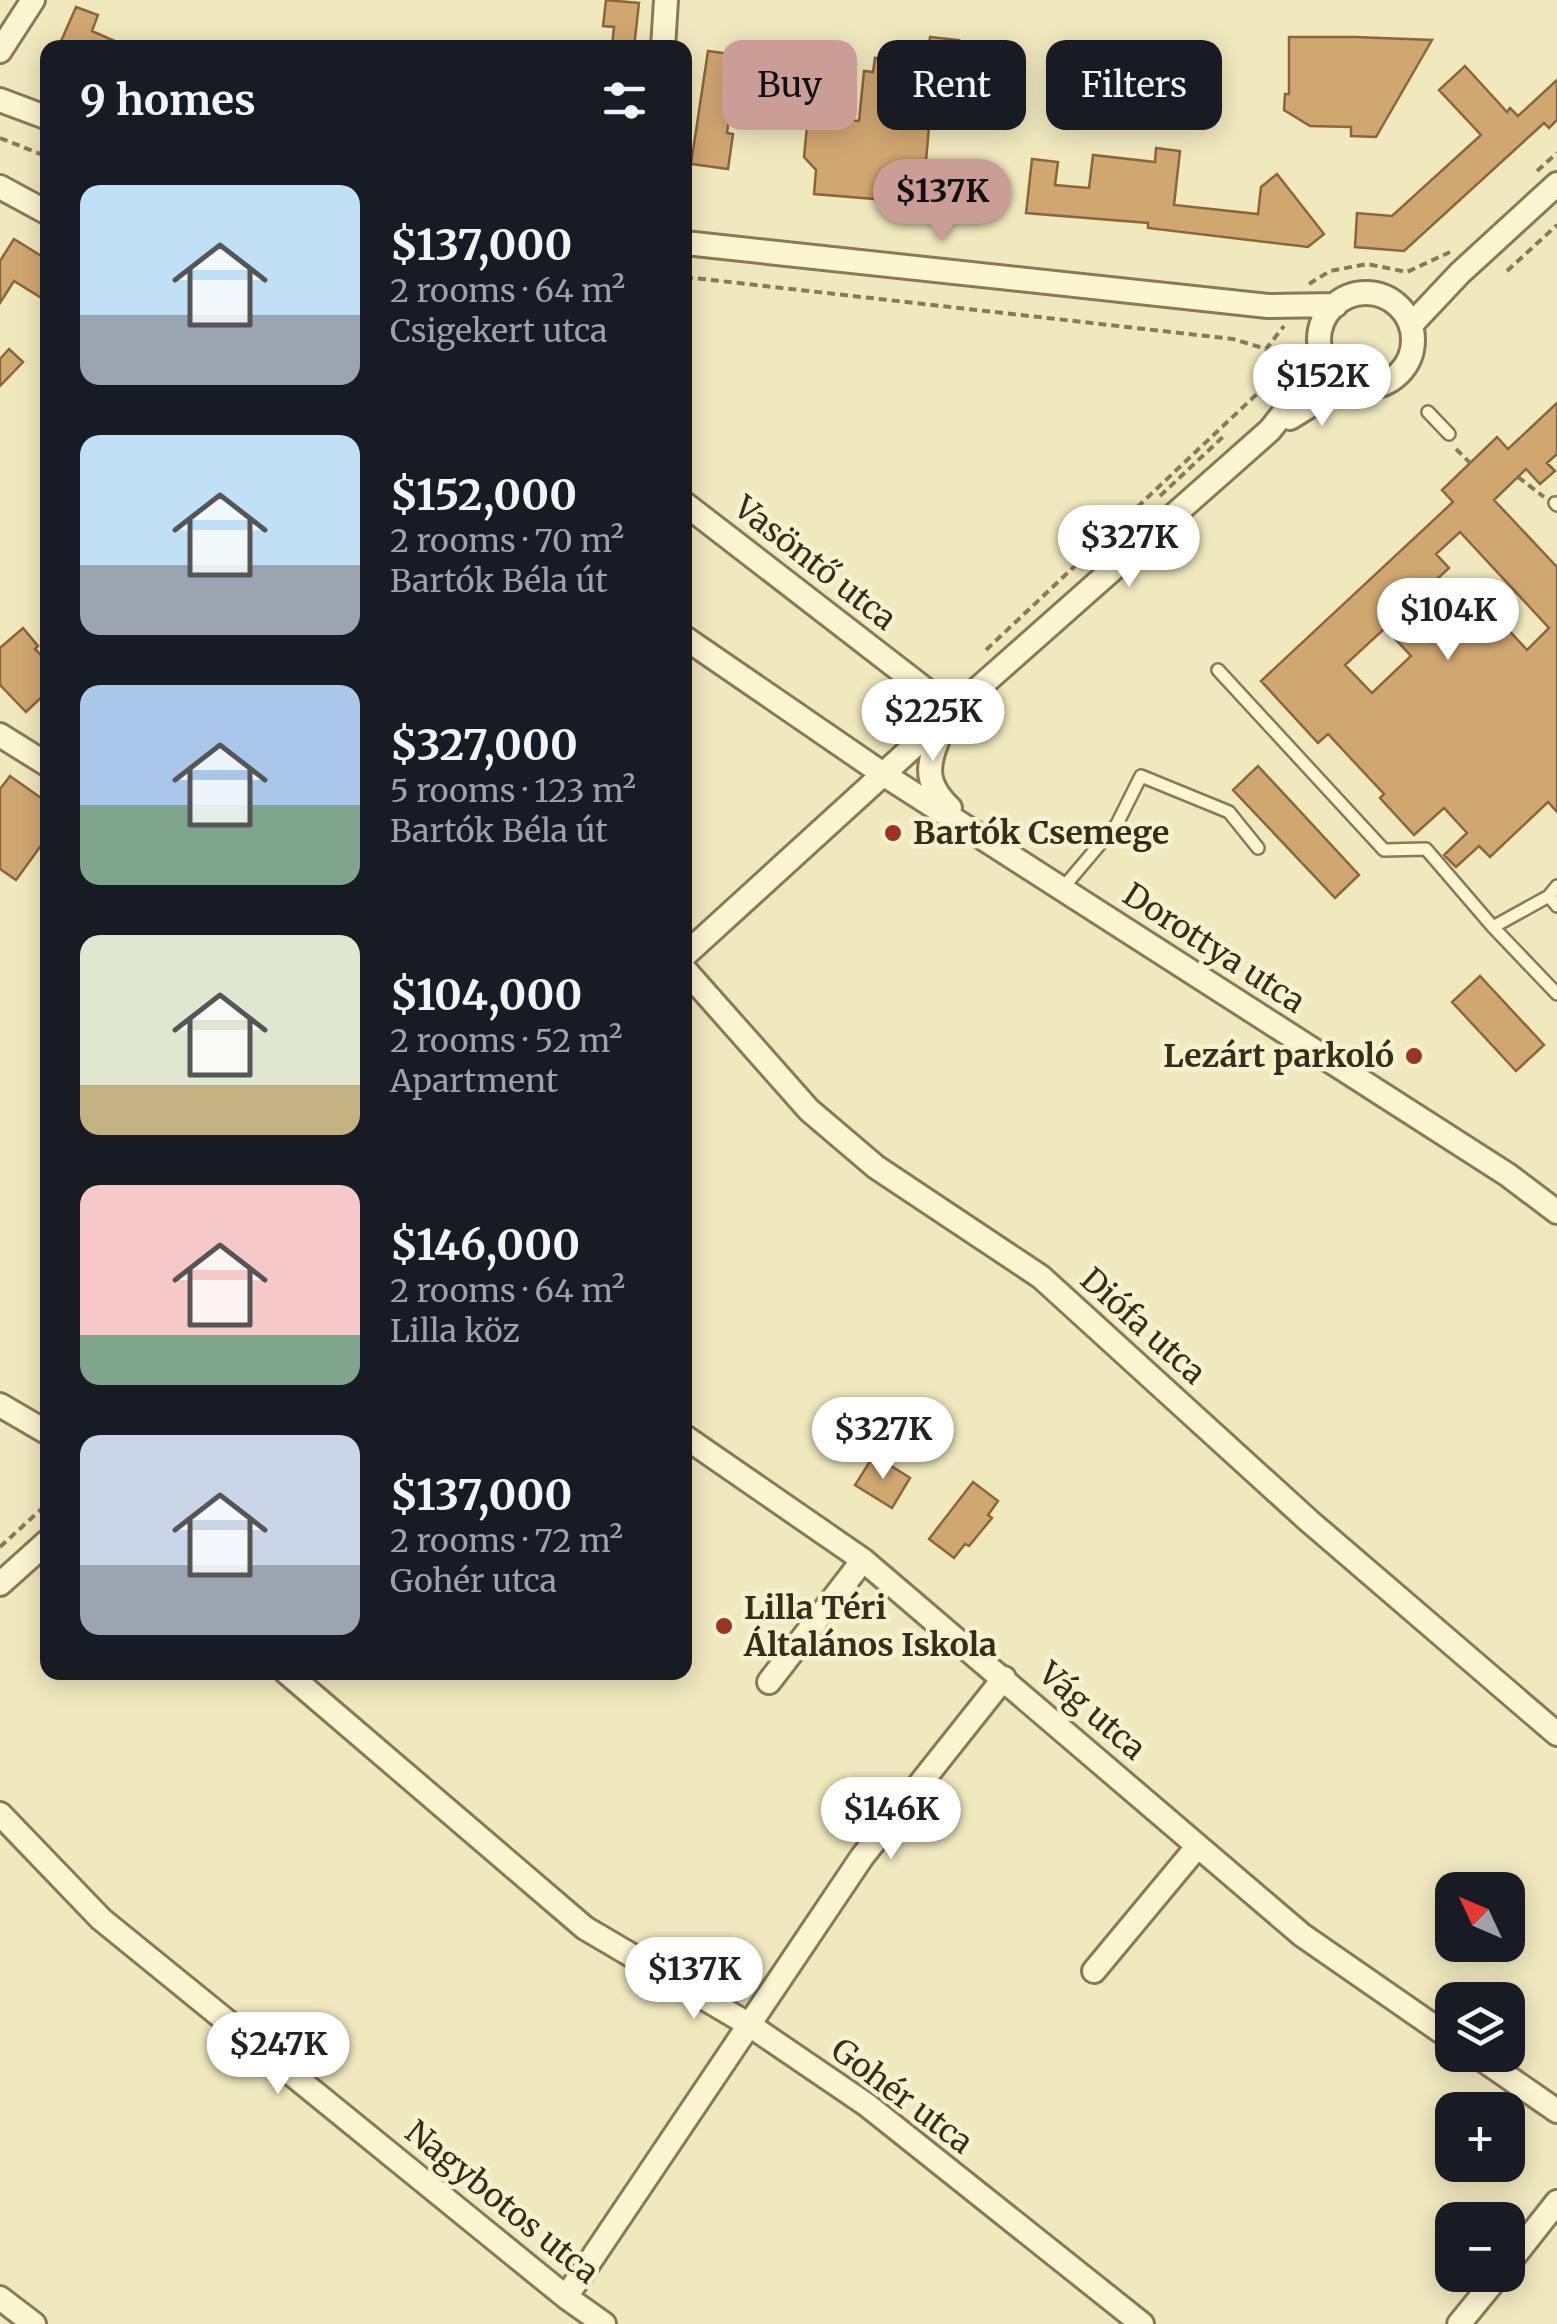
<!DOCTYPE html>
<html lang="en">
<head>
<meta charset="utf-8">
<style>
  :root { --surface:#171b24; --page:#242831; --text:#f1f3f6; --muted:#9ea1a6; --accent:#cb9d97 }
  body { margin:0; font-family:Merriweather,serif; background:var(--page); color:var(--text); height:100vh; display:flex; flex-direction:column; font-size:38px; white-space:nowrap }
  * { box-sizing:border-box; margin:0 }
  p { font-size:32px; color:var(--muted) }
  .icon { flex:none; width:55px; height:55px; fill:none; stroke:currentColor; stroke-width:2; stroke-linecap:round; stroke-linejoin:round }
  .map { position:relative; flex:1; overflow:hidden }
  .details { position:absolute; left:40px; top:40px; width:652px; height:1640px; display:flex; flex-direction:column; background:var(--surface); border-radius:20px; box-shadow:0 5px 25px #0003 }
  .details>* { flex:none }
  .hud { position:absolute; left:722px; top:40px; width:682px; height:90px; display:flex; gap:20px }
  .needle { width:65px; rotate:314deg }
  .tools { position:absolute; left:1435px; top:1872px; display:grid; gap:20px }
  .tools a { display:grid; place-items:center; width:90px; height:90px; border-radius:20px; background:var(--surface); box-shadow:0 5px 25px #0003; font-size:50px }
  .price { position:absolute; translate:-50% -85px; padding:0 22px; border-radius:35px; background:#fff; color:#222; font-size:32px; line-height:65px; filter:drop-shadow(0 2px 5px #0008) }
  .price::after { content:''; position:absolute; left:50%; top:60px; width:30px; height:22px; margin-left:-15px; background:inherit; clip-path:polygon(0 0,100% 0,50% 100%) }
  .price.on { background:var(--accent); color:#111 }
  ul { padding:0; list-style:none }
  li { display:flex; align-items:center; gap:30px; height:250px; padding:0 40px }
  li span { display:grid; place-items:center; flex:none; width:280px; height:200px; border-radius:20px; color:#555 }
  li>.icon { margin-inline-start:auto }
  span .icon { width:120px; height:120px; fill:#fffc; stroke-width:1 }
  li b { font-size:42px }
  h2 { display:flex; justify-content:space-between; align-items:center; height:120px; padding:0 40px; font-size:42px }
  .tag { padding:0 35px; border-radius:20px; background:var(--surface); box-shadow:0 5px 25px #0003; font-size:35px; line-height:90px }
  .tag.on { background:var(--accent); color:#111 }
  .map>svg:first-child { display:block }
  .building { fill:#d1a771; stroke:#8a663a; stroke-width:2.5; fill-rule:evenodd }
  .lines { fill:none; stroke-linecap:round; stroke-linejoin:round }
  .service-casing { stroke:#897956; stroke-width:16 }
  .minor-casing { stroke:#897956; stroke-width:28 }
  .path { stroke:#897956; stroke-width:4; stroke-dasharray:8 5; stroke-linecap:butt }
  .service { stroke:#fbf5d1; stroke-width:11 }
  .minor { stroke:#fbf5d1; stroke-width:22 }
  .poi-dot { fill:#9c3422; stroke:#f7f2ce; stroke-width:4 }
  .labels { text-anchor:middle; stroke-width:9; stroke-linejoin:round; paint-order:stroke }
  .street-label { font-size:32px; fill:#382d1b; stroke:#f7f2ce }
  .poi-label { font-size:32px; font-weight:bold; fill:#382d1b; stroke:#f7f2ce; text-anchor:start }
</style>
</head>
<body>
<div class="map">
<svg width="1557" height="2324" viewBox="0 0 1557 2324">
  <rect width="100%" height="100%" fill="#f0e9be"/>
  <path class="building" d="M 606,0 L 639,3 L 634,48 L 612,46 L 614,27 L 603,26 Z
    M 76,7 L 98,15 L 92,31 L 130,48 L 58,48 Z
    M 930,37 L 959,40 L 958,46 L 967,47 L 963,82 L 954,81 L 953,98 L 898,92 L 894,123 L 929,127 L 926,161 L 945,163 L 944,177 L 999,179 L 996,209 L 814,194 L 816,170 L 804,157 L 808,116 L 859,121 L 864,71 L 873,72 L 875,58 L 927,64 Z
    M 1289,37 L 1355,37 L 1432,40 L 1376,137 L 1351,136 L 1351,127 L 1310,126 L 1284,110 L 1285,94 L 1289,94 Z
    M 708,51 L 738,55 L 727,133 L 733,134 L 728,169 L 691,164 Z
    M 1465,66 L 1507,112 L 1510,108 L 1518,116 L 1557,80 L 1557,120 L 1549,128 L 1544,123 L 1404,251 L 1355,247 L 1357,213 L 1392,216 L 1481,135 L 1439,90 Z
    M 1156,148 L 1180,151 L 1174,205 L 1258,214 L 1261,187 L 1277,174 L 1324,234 L 1308,247 L 1148,228 L 1148,223 L 1026,213 L 1032,159 L 1058,162 L 1055,185 L 1089,188 L 1093,155 L 1155,162 Z
    M 14,239 L 48,260 L 48,302 L 14,281 L 0,303 L 0,261 Z
    M 9,349 L 23,362 L 0,386 L 0,359 Z
    M 1557,403 L 1557,454 L 1547,463 L 1555,471 L 1540,484 L 1526,469 L 1494,500 L 1557,567 L 1557,812 L 1548,802 L 1490,857 L 1479,846 L 1456,867 L 1444,855 L 1467,833 L 1444,808 L 1414,835 L 1380,798 L 1384,794 L 1328,734 L 1318,743 L 1261,681 L 1453,502 L 1442,490 L 1497,437 L 1508,449 ZM 1460,532 L 1549,628 L 1527,650 L 1478,597 L 1430,642 L 1402,612 L 1449,568 L 1436,554 ZM 1385,628 L 1411,656 L 1372,693 L 1345,665 Z
    M 23,628 L 38,646 L 35,649 L 48,662 L 48,691 L 26,712 L 0,685 L 0,648 Z
    M 1258,766 L 1359,875 L 1335,898 L 1233,790 Z
    M 10,776 L 48,803 L 48,836 L 16,880 L 0,869 L 0,789 Z
    M 1480,976 L 1544,1045 L 1516,1071 L 1452,1002 Z
    M 874,1455 L 910,1478 L 892,1508 L 855,1485 Z
    M 973,1482 L 998,1501 L 988,1515 L 992,1518 L 969,1546 L 965,1544 L 954,1558 L 929,1539 Z"/>
  <g class="lines">
    <defs>
      <path id="service" d="M 1428,412 L 1449,434
        M 1555,503 L 1557,505
        M 1218,670 L 1384,850 L 1426,849 L 1493,927 L 1557,994
        M 1557,886 L 1549,896 L 1557,906
        M 1062,889 L 1117,824 L 1141,776 L 1229,812 L 1258,848
        M 1493,927 L 1549,896"/>
      <path id="minor" d="M 663,48 L 666,0
        M 0,51 L 33,0
        M 0,100 L 48,118
        M 0,187 L 48,213
        M 685,243 L 1268,306 L 1336,305
        M1319 340a47 47 0 1 1 94 0a47 47 0 1 1-94 0Z
        M 1411,325 L 1460,273 L 1557,184
        M 1290,418 L 1347,383
        M 685,504 L 953,711
        M 685,638 L 883,774 L 1508,1175 L 1557,1212
        M 944,724 C 930,759 919,779 950,808
        M 0,735 L 48,765
        M 685,955 L 947,716 L 1270,430 L 1324,362
        M 685,970 L 809,1110 L 876,1167 L 1041,1277 L 1309,1521 L 1557,1734
        M 0,1405 L 48,1433
        M 685,1437 L 863,1560 L 1302,1935 L 1452,2039
        M 0,1584 L 48,1541
        M 286,1672 L 585,1928 L 748,2024 L 867,2105 L 1142,2324
        M 769,1682 L 863,1560
        M 0,1814 L 101,1919 L 566,2297 L 604,2324
        M 1094,1971 L 1197,1847
        M 1476,2055 L 1557,2111
        M 1508,2264 L 1557,2202
        M 566,2297 L 862,1857 L 1004,1678
        M 0,2298 L 34,2324
        M 1459,2324 L 1499,2275"/>
    </defs>
    <use href="#service" class="service-casing"/>
    <use href="#minor" class="minor-casing"/>
    <path class="path" d="M 0,138 L 48,157
      M 1537,171 L 1557,153
      M 1507,271 L 1557,225
      M 685,277 L 1233,339 L 1266,349 L 1284,326
      M 1309,284 L 1330,271 L 1367,264 L 1407,272 L 1450,252
      M 1456,449 L 1470,463
      M 1518,477 L 1544,497
      M 1160,496 L 1225,435
      M 986,650 L 1259,392 L 1273,374
      M 0,1547 L 48,1503"/>
    <use href="#service" class="service"/>
    <use href="#minor" class="minor"/>
  </g>
  <g class="poi-dot">
    <circle cx="893" cy="833" r="10"/>
    <circle cx="1414" cy="1056" r="10"/>
    <circle cx="724" cy="1626" r="10"/>
  </g>
  <g class="labels">
    <g class="street-label">
      <text transform="translate(815 563) rotate(38)" y="11">Vasöntő utca</text>
      <text transform="translate(1214 948) rotate(33)" y="11">Dorottya utca</text>
      <text transform="translate(1143 1326) rotate(42)" y="11">Diófa utca</text>
      <text transform="translate(1092 1711) rotate(41)" y="11">Vág utca</text>
      <text transform="translate(902 2096) rotate(37)" y="11">Gohér utca</text>
      <text transform="translate(502 2202) rotate(39)" y="11">Nagybotos utca</text>
    </g>
    <g class="poi-label">
      <text x="913" y="844">Bartók Csemege</text>
      <text x="1394" y="1067" text-anchor="end">Lezárt parkoló</text>
      <text x="744" y="1619">Lilla Téri<tspan x="744" dy="37">Általános Iskola</tspan></text>
    </g>
  </g>
</svg>
<div class="tools">
<a><svg class="needle" viewBox="-14 -14 28 28"><path d="M0-13l5 13h-10z" fill="#e53935"/><path d="M0 13l5-13h-10z" fill="#9ea1a6"/></svg></a>
<a><svg class="icon" aria-label="layers" viewBox="0 0 24 24"><path d="M12 4l9 5-9 5-9-5zM3 14l9 5 9-5"/></svg></a>
<a>+</a>
<a>−</a>
</div>
<b class="price on" style="left:942px;top:244px">$137K</b>
<b class="price" style="left:1322px;top:429px">$152K</b>
<b class="price" style="left:1129px;top:590px">$327K</b>
<b class="price" style="left:1448px;top:663px">$104K</b>
<b class="price" style="left:933px;top:764px">$225K</b>
<b class="price" style="left:883px;top:1482px">$327K</b>
<b class="price" style="left:891px;top:1862px">$146K</b>
<b class="price" style="left:694px;top:2022px">$137K</b>
<b class="price" style="left:278px;top:2097px">$247K</b>
<div class="hud">
<a class="tag on">Buy</a>
<a class="tag">Rent</a>
<a class="tag">Filters</a>
</div>
<section class="details">
<h2>9 homes<svg class="icon" aria-label="filters" viewBox="0 0 24 24"><path d="M4 7h16M4 17h16"/><circle cx="9" cy="7" r="2"/><circle cx="15" cy="17" r="2"/></svg></h2>
<ul>
<li><span style="background:linear-gradient(#bfe0f5 65%,#9aa5b1 0)"><svg class="icon" aria-label="home" viewBox="0 0 24 24"><path d="M3 11l9-7 9 7M6 9v11h12V9"/></svg></span><div><b>$137,000</b><p>2 rooms · 64 m²</p><p>Csigekert utca</p></div></li>
<li><span style="background:linear-gradient(#bfe0f5 65%,#9aa5b1 0)"><svg class="icon" aria-label="home" viewBox="0 0 24 24"><path d="M3 11l9-7 9 7M6 9v11h12V9"/></svg></span><div><b>$152,000</b><p>2 rooms · 70 m²</p><p>Bartók Béla út</p></div></li>
<li><span style="background:linear-gradient(#a9c7e8 60%,#7fa58c 0)"><svg class="icon" aria-label="home" viewBox="0 0 24 24"><path d="M3 11l9-7 9 7M6 9v11h12V9"/></svg></span><div><b>$327,000</b><p>5 rooms · 123 m²</p><p>Bartók Béla út</p></div></li>
<li><span style="background:linear-gradient(#dfe7d0 75%,#c2b280 0)"><svg class="icon" aria-label="home" viewBox="0 0 24 24"><path d="M3 11l9-7 9 7M6 9v11h12V9"/></svg></span><div><b>$104,000</b><p>2 rooms · 52 m²</p><p>Apartment</p></div></li>
<li><span style="background:linear-gradient(#f6c9c9 75%,#7fa58c 0)"><svg class="icon" aria-label="home" viewBox="0 0 24 24"><path d="M3 11l9-7 9 7M6 9v11h12V9"/></svg></span><div><b>$146,000</b><p>2 rooms · 64 m²</p><p>Lilla köz</p></div></li>
<li><span style="background:linear-gradient(#c9d6e8 65%,#9aa5b1 0)"><svg class="icon" aria-label="home" viewBox="0 0 24 24"><path d="M3 11l9-7 9 7M6 9v11h12V9"/></svg></span><div><b>$137,000</b><p>2 rooms · 72 m²</p><p>Gohér utca</p></div></li>
</ul>
</section>
</div>
</body>
</html>
